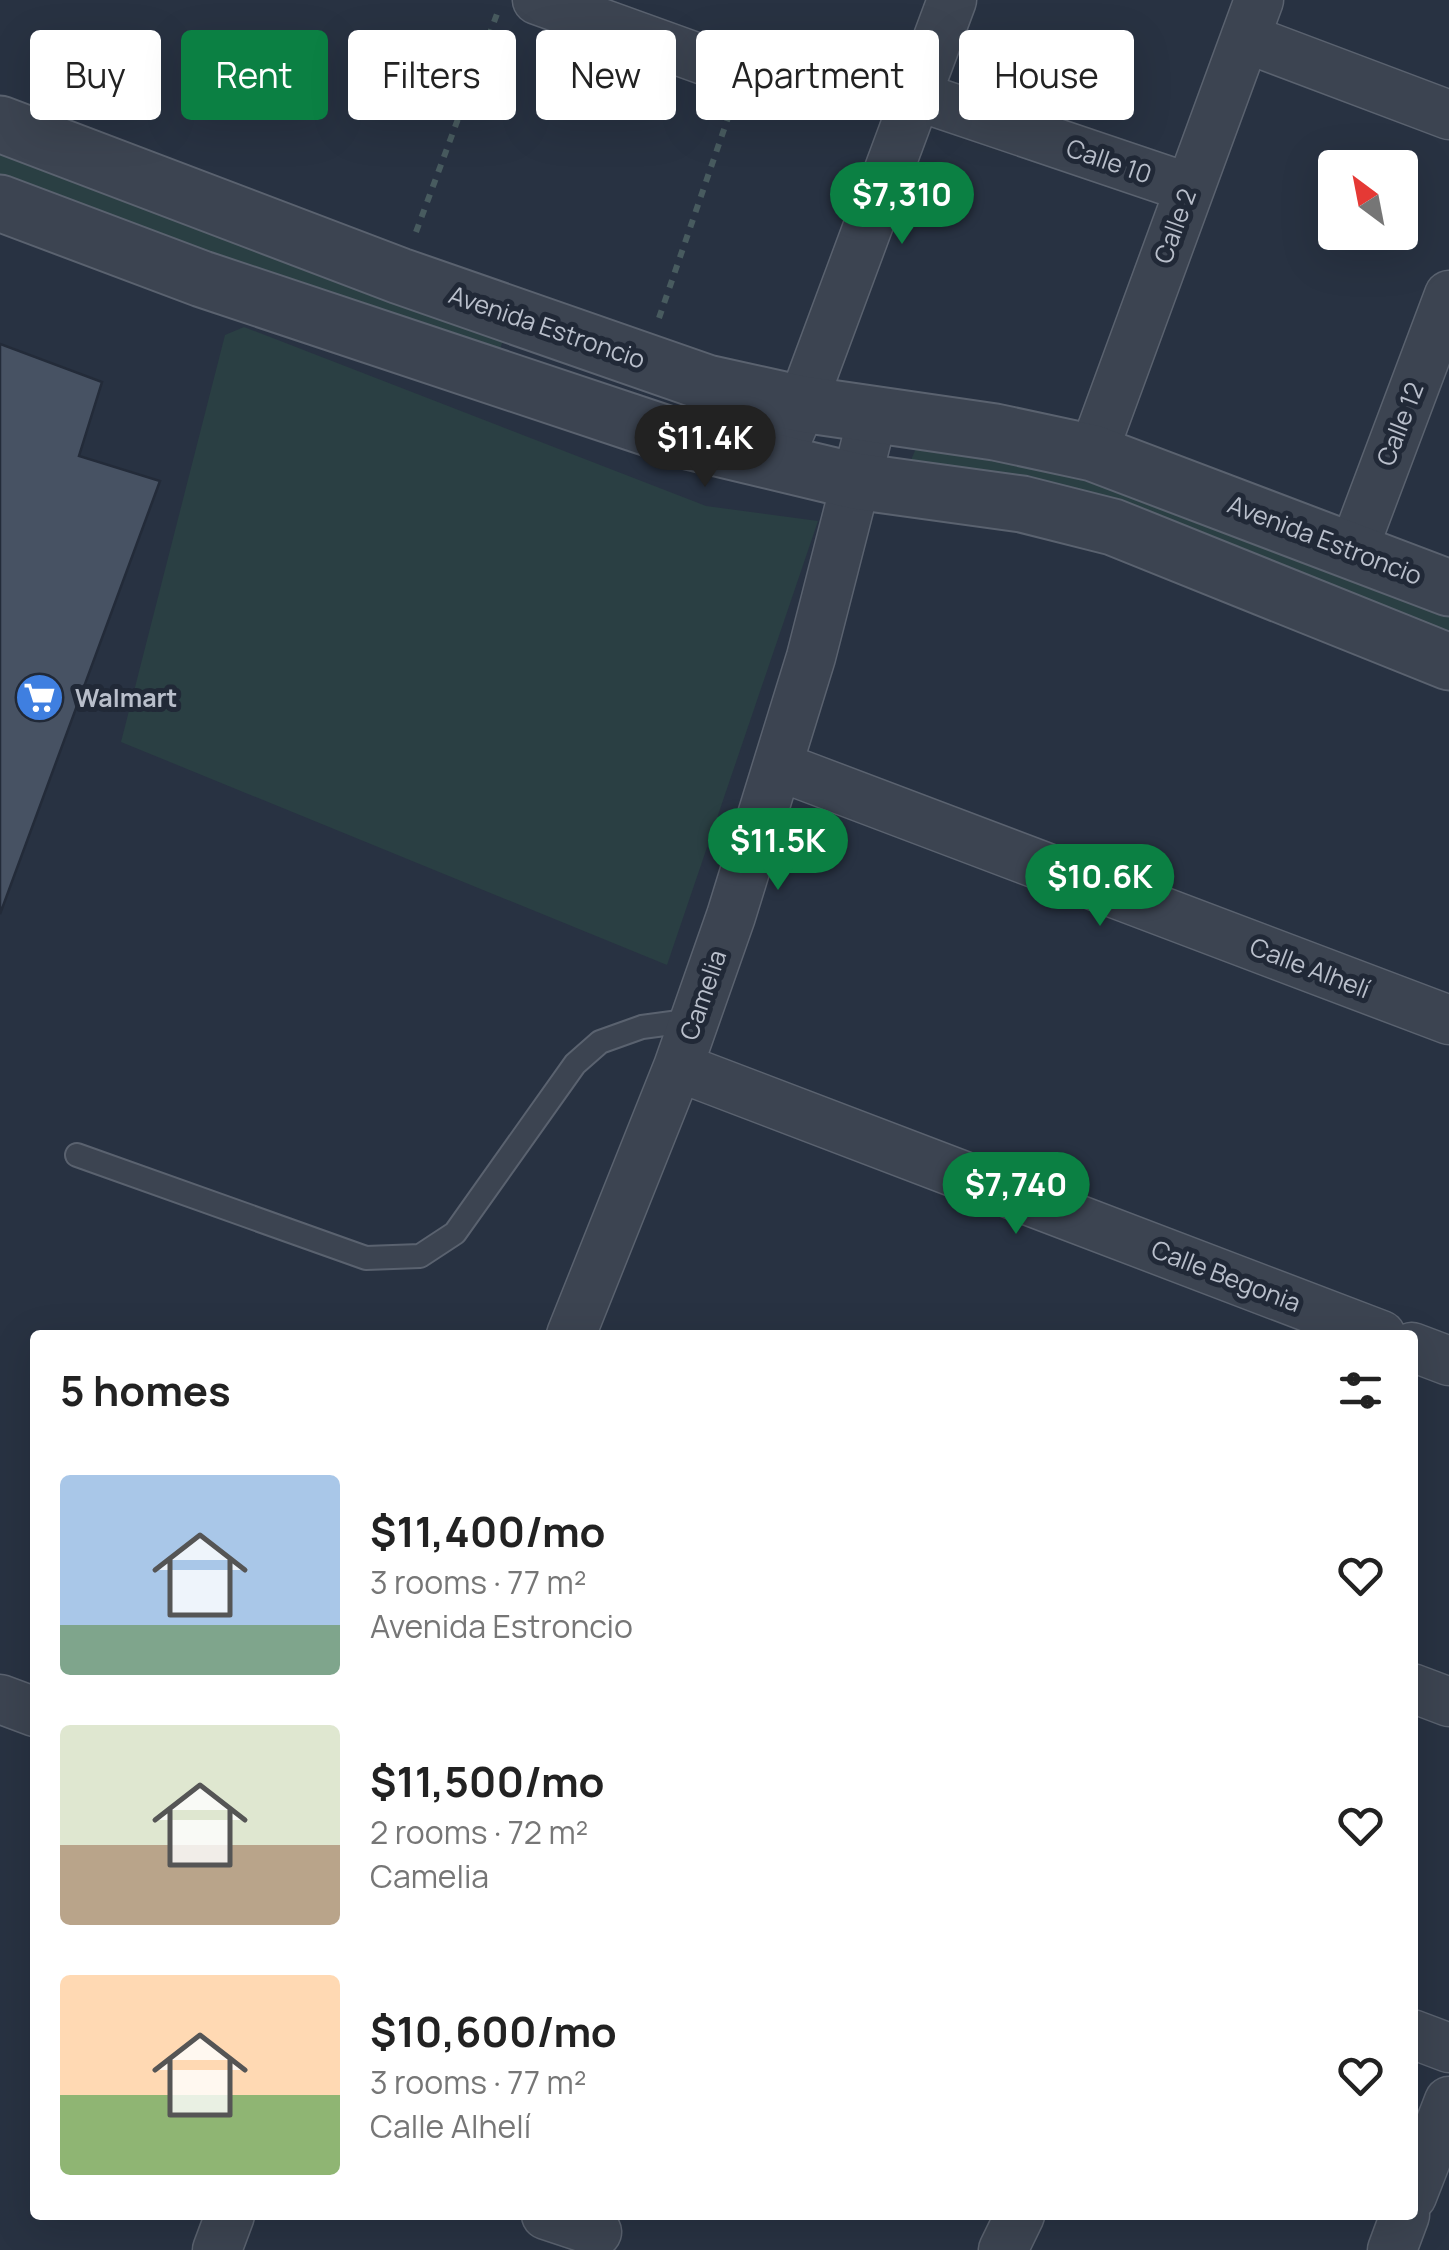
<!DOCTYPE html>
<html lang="en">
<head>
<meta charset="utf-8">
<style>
  :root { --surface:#fff; --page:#f6f6f6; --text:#222; --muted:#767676; --accent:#0b8043 }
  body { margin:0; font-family:Manrope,sans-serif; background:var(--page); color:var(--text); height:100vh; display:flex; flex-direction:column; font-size:38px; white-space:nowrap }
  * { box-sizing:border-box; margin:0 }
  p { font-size:32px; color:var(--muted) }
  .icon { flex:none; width:55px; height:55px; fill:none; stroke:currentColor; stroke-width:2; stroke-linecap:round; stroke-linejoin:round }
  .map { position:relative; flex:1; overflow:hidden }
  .details { position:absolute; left:30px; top:1330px; width:1388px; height:890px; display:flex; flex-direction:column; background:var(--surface); border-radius:10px; box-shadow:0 10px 40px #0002 }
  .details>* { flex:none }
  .guide { position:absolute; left:30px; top:30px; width:1390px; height:90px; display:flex; gap:20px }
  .needle { width:65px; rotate:328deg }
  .fabs { position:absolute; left:1318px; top:150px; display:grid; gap:20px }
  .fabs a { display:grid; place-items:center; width:100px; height:100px; border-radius:10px; background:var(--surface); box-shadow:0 10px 40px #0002; font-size:50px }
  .price { position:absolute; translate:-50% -85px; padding:0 22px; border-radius:35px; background:var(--accent); color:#fff; font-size:32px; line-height:65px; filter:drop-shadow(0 2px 5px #0008) }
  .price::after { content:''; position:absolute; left:50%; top:60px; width:30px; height:22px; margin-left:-15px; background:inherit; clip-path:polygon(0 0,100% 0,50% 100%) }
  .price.on { background:#222; color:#fff }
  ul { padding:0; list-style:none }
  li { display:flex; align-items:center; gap:30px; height:250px; padding:0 30px }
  li span { display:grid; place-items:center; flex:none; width:280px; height:200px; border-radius:10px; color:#555 }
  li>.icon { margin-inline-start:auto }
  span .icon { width:120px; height:120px; fill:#fffc; stroke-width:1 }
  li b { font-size:42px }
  h2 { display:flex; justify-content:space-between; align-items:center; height:120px; padding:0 30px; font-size:42px }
  .chip { padding:0 35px; border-radius:10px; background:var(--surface); box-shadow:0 10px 40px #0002; font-size:35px; line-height:90px }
  .chip.on { background:var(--accent); color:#fff }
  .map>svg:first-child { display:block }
  .green { fill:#2a3f43 }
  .building { fill:#475263; stroke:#232b39; stroke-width:2.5 }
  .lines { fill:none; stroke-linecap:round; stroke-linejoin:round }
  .service-casing { stroke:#5a626f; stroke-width:26 }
  .minor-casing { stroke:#5a626f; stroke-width:51 }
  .tertiary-casing { stroke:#5a626f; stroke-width:59 }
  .path { stroke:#485b5f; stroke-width:6; stroke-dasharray:8 8; stroke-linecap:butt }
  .service { stroke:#3c4451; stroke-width:22 }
  .minor { stroke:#3c4451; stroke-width:48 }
  .tertiary { stroke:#3c4451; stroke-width:55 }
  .labels { text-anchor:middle; stroke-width:10; stroke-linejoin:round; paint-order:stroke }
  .street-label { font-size:25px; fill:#b9bfcb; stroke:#212937 }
  .poi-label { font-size:25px; font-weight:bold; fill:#b9bfcb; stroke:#212937; text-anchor:start }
</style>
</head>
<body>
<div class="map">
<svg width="1449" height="2250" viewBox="0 0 1449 2250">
  <rect width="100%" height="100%" fill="#283242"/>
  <path class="green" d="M 0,150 L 505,335 L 500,349 L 478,353 L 0,177 Z
    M 244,327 L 706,506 L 818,521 L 667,965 L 121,742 L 225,335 Z
    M 917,446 L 1096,468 L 1449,598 L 1449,631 L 1081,496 L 913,469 L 911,460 Z"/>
  <path class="building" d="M 0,344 L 102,382 L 79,456 L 160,481 L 0,914 Z"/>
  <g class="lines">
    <defs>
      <path id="service" d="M 77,1155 L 366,1258 L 420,1256 L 455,1233 L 575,1064 L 600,1042 L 642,1027 L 694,1020"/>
      <path id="minor" d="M 537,0 L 798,94
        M 1245,38 L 1449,115
        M 917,96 L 1189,188
        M 1093,453 L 1259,0
        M 776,465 L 802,404 L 952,0
        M 1352,553 L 1449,295
        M 778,766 L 1449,1020
        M 678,1067 L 1381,1335
        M 571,1335 L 678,1067 L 731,916 L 811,657 L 873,415
        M 1412,1347 L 1449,1361
        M 1412,1688 L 1449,1702
        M 0,1699 L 35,1712
        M 1412,2034 L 1449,2048
        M 1412,2196 L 1449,2101
        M 546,2215 L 597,2232
        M 217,2250 L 230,2215
        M 1003,2250 L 1020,2215
        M 1392,2250 L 1405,2215"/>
      <path id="tertiary" d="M 0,124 L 400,276 L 707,383 L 802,404 L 995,432 L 1093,453 L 1449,588
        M 0,203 L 202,279 L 688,441 L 855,481 L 1022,504 L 1113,527 L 1449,662"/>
    </defs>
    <use href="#service" class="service-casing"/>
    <use href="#minor" class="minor-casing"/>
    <use href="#tertiary" class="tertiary-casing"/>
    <path class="path" d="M 416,232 L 497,14
      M 659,318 L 730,112"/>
    <use href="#service" class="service"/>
    <use href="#minor" class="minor"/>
    <use href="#tertiary" class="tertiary"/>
  </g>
  <defs>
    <symbol id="supermarket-disc" viewBox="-11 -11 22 22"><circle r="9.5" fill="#3f7fe0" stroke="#212937"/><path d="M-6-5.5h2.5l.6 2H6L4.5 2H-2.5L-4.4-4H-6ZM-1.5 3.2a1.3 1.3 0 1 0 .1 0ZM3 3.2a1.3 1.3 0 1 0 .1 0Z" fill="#fff"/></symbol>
  </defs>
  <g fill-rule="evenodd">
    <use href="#supermarket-disc" x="12" y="670" width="55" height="55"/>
  </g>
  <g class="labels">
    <g class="street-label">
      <text transform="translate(1109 161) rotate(19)" y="9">Calle 10</text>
      <text transform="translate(1175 226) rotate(-70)" y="9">Calle 2</text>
      <text transform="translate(547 327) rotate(19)" y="9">Avenida Estroncio</text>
      <text transform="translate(1400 424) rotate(-69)" y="9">Calle 12</text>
      <text transform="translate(1325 540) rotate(21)" y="9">Avenida Estroncio</text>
      <text transform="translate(1310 968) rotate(21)" y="9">Calle Alhelí</text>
      <text transform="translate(703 995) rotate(-71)" y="9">Camelia</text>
      <text transform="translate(1226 1276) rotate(21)" y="9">Calle Begonia</text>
    </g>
    <g class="poi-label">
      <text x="75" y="707">Walmart</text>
    </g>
  </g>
</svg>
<div class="fabs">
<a><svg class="needle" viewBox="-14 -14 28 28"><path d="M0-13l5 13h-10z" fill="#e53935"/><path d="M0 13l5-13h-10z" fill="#767676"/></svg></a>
</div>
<b class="price" style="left:902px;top:247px">$7,310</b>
<b class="price on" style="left:705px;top:490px">$11.4K</b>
<b class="price" style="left:778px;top:893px">$11.5K</b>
<b class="price" style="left:1100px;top:929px">$10.6K</b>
<b class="price" style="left:1016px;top:1237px">$7,740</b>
<div class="guide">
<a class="chip">Buy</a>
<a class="chip on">Rent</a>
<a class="chip">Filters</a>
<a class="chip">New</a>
<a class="chip">Apartment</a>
<a class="chip">House</a>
</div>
<section class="details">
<h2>5 homes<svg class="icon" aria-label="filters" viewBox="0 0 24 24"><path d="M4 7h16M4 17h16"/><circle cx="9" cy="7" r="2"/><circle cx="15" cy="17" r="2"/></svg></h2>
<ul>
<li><span style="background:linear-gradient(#a9c7e8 75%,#7fa58c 0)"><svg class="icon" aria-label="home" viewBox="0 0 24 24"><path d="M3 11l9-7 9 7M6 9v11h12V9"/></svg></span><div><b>$11,400/mo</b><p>3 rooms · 77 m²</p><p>Avenida Estroncio</p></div><svg class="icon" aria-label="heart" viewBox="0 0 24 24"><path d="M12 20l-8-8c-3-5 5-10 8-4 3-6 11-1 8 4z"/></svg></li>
<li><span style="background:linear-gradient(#dfe7d0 60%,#b9a48a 0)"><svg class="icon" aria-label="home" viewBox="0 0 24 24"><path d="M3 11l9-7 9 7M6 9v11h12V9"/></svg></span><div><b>$11,500/mo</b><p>2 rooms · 72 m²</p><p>Camelia</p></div><svg class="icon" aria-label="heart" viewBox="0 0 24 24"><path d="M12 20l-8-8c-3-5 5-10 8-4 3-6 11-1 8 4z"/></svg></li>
<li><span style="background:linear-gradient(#ffd9b3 60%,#8fb573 0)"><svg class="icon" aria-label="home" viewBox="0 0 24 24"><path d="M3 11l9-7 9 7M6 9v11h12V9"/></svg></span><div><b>$10,600/mo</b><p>3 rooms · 77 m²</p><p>Calle Alhelí</p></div><svg class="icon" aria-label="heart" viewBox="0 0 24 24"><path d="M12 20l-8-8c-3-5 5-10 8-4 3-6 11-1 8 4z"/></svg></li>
</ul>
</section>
</div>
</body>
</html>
